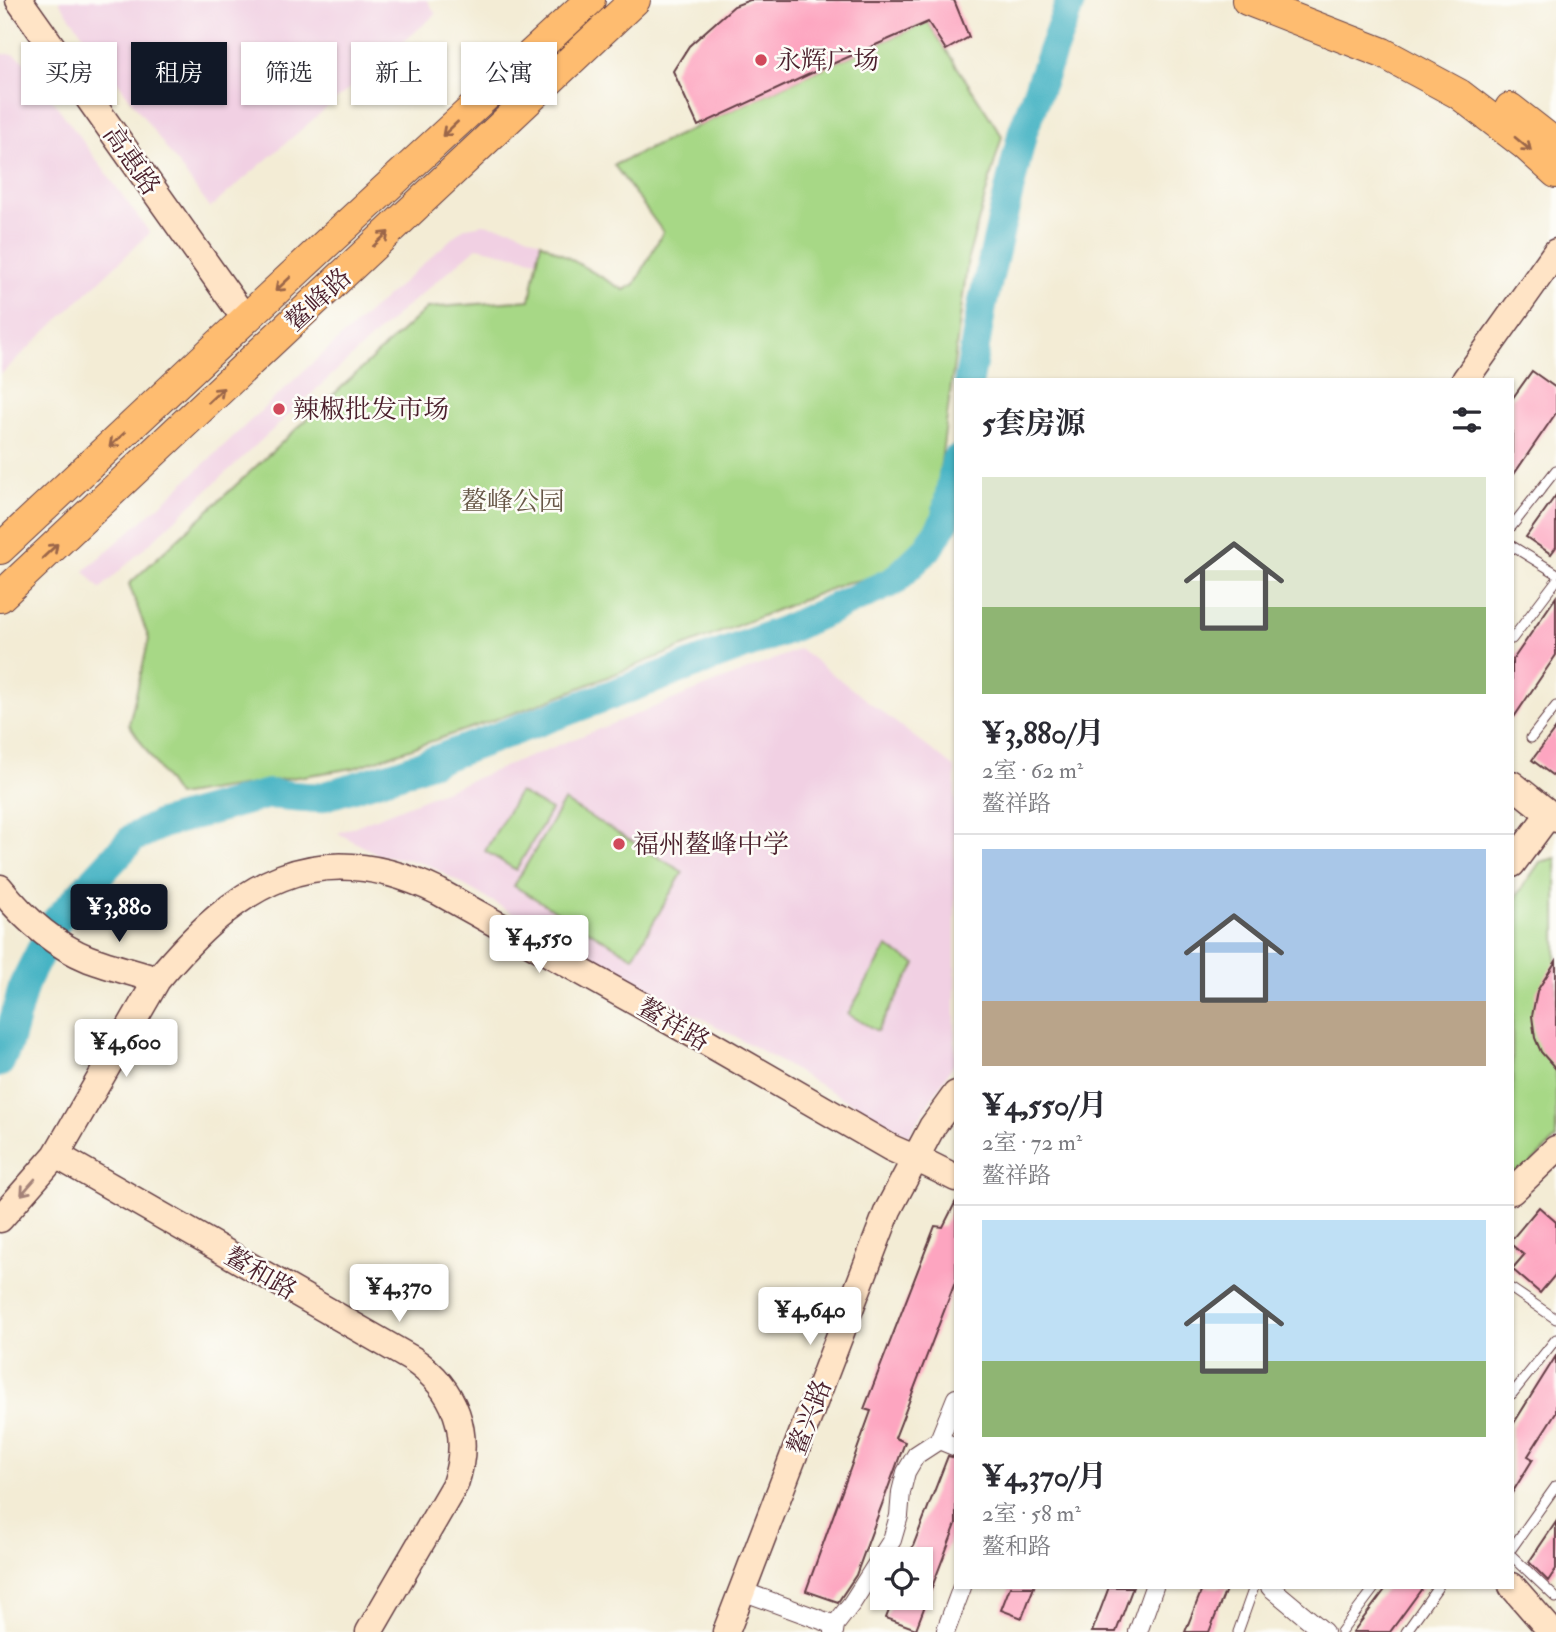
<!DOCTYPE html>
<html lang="zh">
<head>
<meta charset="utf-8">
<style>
  :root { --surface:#fff; --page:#f2f2f3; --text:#2b2b33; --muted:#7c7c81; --line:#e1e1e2; --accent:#111827 }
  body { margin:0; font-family:"IM FELL Double Pica","Noto Serif SC",serif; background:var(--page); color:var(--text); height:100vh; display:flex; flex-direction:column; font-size:26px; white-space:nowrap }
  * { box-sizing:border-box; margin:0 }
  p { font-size:23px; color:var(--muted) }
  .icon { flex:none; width:38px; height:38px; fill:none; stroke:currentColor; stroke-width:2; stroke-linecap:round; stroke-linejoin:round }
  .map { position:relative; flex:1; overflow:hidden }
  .side { position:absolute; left:954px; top:378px; width:560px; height:1211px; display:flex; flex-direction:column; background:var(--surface); border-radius:0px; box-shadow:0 2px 5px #0004 }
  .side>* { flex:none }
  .top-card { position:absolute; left:21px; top:42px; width:665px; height:63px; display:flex; gap:14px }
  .fabs { position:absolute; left:870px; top:1547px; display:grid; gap:14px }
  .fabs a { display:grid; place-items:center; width:63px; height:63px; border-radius:0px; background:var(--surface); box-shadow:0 2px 5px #0004; font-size:35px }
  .price { position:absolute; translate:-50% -60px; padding:0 16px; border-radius:7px; background:#fff; color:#222; font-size:23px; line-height:46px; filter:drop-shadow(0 2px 4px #0008) }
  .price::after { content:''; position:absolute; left:50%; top:42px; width:21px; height:16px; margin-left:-10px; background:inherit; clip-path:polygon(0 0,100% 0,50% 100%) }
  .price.current { background:var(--accent); color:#fff }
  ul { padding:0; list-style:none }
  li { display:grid; align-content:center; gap:14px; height:371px; padding:0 28px }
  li+li { border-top:2px solid var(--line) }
  li span { display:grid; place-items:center; height:217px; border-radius:0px; color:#555 }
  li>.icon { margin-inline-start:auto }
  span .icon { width:126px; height:126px; fill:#fffc; stroke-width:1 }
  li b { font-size:30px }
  h2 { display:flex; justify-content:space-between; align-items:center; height:84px; padding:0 28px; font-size:30px }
  .pill { padding:0 24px; border-radius:0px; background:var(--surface); box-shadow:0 2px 5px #0004; font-size:24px; line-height:63px }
  .pill.current { background:var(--accent); color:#fff }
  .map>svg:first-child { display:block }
  .built { fill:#f1d0e3 }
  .park { fill:#a7d886; stroke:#787c58; stroke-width:2 }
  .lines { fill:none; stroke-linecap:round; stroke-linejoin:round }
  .river { stroke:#47b4c4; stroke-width:30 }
  .building { fill:#fda5c0 }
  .lane-casing { stroke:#633e44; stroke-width:11 }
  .street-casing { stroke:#633e44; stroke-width:20 }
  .secondary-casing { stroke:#633e44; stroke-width:29 }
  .primary-casing { stroke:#633e44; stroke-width:32 }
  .lane { stroke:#fff; stroke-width:9 }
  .street { stroke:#fff; stroke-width:18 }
  .secondary { stroke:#ffe4c6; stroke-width:26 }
  .primary { stroke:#febc70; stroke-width:30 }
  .oneway { stroke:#9b664a }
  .oneway2 { stroke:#a48278 }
  .poi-dot { fill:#d1495b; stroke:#fdfcf7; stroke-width:2.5 }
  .labels { text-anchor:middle; stroke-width:5; stroke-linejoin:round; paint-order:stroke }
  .poi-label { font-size:26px; fill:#4a1f2b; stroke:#fdfcf7; text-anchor:start }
  .street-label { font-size:26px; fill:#4a1f2b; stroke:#fdfcf7 }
  .park-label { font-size:26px; fill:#665646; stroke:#fdfcf7 }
</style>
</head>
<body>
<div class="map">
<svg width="1556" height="1632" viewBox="0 0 1556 1632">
  <rect width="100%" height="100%" fill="#fdfcf7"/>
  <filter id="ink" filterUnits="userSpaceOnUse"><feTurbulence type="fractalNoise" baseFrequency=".0143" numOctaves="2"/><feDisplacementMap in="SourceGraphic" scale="14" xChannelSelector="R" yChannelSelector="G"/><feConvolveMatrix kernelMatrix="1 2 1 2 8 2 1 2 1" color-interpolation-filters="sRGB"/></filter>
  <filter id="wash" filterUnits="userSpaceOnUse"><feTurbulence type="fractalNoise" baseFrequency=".00686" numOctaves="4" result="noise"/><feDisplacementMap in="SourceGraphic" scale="28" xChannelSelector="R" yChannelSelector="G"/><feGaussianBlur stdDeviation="1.57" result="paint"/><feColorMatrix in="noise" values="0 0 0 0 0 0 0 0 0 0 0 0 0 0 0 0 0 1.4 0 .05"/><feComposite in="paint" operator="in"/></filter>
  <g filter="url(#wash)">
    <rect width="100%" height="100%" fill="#f3ecd5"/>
    <path class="built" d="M 60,0 L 427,0 L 436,14 L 210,208 L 60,3 Z
      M 0,54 L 13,54 L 20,58 L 27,65 L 150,233 L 0,375 Z
      M 483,224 L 514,229 L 541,242 L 537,260 L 477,247 L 399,313 L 100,589 L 84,571 L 160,505 L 308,367 L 460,231 L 467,227 Z
      M 800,649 L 955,768 L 955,1062 L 908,1136 L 758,1049 L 568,945 L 431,866 L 406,859 L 379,855 L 338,833 Z"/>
    <path class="park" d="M 928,22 L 1002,136 L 968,258 L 934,515 C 913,556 891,576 845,583 L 534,706 L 354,768 L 177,796 L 129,724 L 149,639 L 129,584 L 427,308 L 530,300 L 541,242 L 624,290 L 635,284 L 663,232 L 614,165 L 814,72 Z
      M 519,792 L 551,810 L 516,870 L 485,851 Z
      M 564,801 L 683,872 L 633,957 L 514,886 Z
      M 1556,858 L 1556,1139 L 1512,1182 L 1512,903 L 1540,862 Z
      M 887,947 L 916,964 L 877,1031 L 848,1014 Z"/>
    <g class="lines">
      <path class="river" d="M 969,380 L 982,306 L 1023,131 L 1071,0
        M 0,1062 L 8,1043 L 24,984 L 56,921 L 133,838 L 161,824 L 268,794 L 318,798 L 403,772 L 785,630 L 894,581 L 928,548 L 945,521 L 956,460"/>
    </g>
    <g id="blocks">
      <path class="building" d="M 750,0 L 954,0 L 969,37 L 946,50 L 928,22 L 814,72 L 698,126 L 673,71 L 689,46 L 734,6 Z
        M 1532,371 L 1556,388 L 1556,413 L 1512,477 L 1512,399 Z
        M 1556,495 L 1556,547 L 1551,554 L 1526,537 Z
        M 1556,597 L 1556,655 L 1512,720 L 1512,661 Z
        M 1556,728 L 1556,778 L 1532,760 Z
        M 1556,961 L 1556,1069 L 1541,1052 L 1535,1038 L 1532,1016 L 1537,991 Z
        M 956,1201 L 956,1280 L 895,1438 L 905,1442 L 856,1575 L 838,1602 L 806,1591 L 871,1411 L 864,1409 L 935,1226 L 943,1227 Z
        M 1539,1207 L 1556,1222 L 1556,1274 L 1540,1293 L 1512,1269 L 1524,1255 L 1512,1245 L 1512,1239 Z
        M 1556,1356 L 1556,1412 L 1528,1456 L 1533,1459 L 1512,1493 L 1512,1426 Z
        M 948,1456 L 956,1458 L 956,1524 L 916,1629 L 886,1618 L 894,1598 L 920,1598 L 920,1559 L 908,1559 Z
        M 1556,1522 L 1556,1569 L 1548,1581 L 1529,1562 Z
        M 1010,1587 L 1034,1587 L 1022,1618 L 1001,1610 Z
        M 1109,1587 L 1133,1587 L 1116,1632 L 1092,1632 Z
        M 1203,1587 L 1227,1587 L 1209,1632 L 1185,1632 Z
        M 1387,1587 L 1423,1587 L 1390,1632 L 1353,1632 Z"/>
    </g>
  </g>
  <g filter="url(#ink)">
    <use href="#blocks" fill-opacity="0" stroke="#633e44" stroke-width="2"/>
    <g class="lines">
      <defs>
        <path id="lane" d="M 1512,526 L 1556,470
          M 1512,546 L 1556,573
          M 1512,639 L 1556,581
          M 1531,738 L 1556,706
          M 1512,1289 L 1556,1319
          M 1512,1394 L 1556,1339
          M 1512,1548 L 1556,1486
          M 1512,1556 L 1556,1598
          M 1238,1632 L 1254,1587
          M 1341,1632 L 1375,1587
          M 1406,1632 L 1438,1587"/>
        <path id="street" d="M 939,1440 L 956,1447
          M 1270,1587 L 1324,1632
          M 742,1591 L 835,1625
          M 946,1630 L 962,1587
          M 834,1632 L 835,1625 L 852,1603 L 892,1540 L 899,1516 L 901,1492 L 906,1472 L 916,1455 L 939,1440 L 956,1398
          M 1138,1632 L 1154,1587"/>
        <path id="secondary" d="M 19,0 L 246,320
          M 1465,380 L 1556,252
          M 1512,784 L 1556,819
          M 1512,864 L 1549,814
          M 0,888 C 24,918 52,944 89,959 C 111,967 135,973 157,980
          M 56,1155 L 412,1359 C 456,1389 472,1433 455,1484 L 369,1632
          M 1512,1191 L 1556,1149
          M 0,1219 L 56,1155 L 157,980 C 236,884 317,832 439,892 L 700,1038 L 891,1148 L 930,1165 L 956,1178
          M 1512,1586 L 1552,1632
          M 726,1632 L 888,1210 L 932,1127 L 956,1094"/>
        <path id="primary" d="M 1247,0 L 1383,53 L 1459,94 L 1524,144 L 1556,173
          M 1510,108 L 1556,144
          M 0,549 L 330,240 L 590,0
          M 0,597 L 635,0"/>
      </defs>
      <use href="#lane" class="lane-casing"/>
      <use href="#street" class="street-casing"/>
      <use href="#secondary" class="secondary-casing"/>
      <use href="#primary" class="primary-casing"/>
      <use href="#lane" class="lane"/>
      <use href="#street" class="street"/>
      <use href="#secondary" class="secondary"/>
      <use href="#primary" class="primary"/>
    </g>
    <defs><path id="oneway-shaft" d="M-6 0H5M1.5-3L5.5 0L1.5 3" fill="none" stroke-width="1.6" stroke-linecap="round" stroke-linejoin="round" transform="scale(1.75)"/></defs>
    <g class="oneway">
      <use href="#oneway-shaft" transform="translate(450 129) rotate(137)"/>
      <use href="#oneway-shaft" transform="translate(1523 144) rotate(40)"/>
      <use href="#oneway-shaft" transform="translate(381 239) rotate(-43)"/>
      <use href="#oneway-shaft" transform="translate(283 284) rotate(137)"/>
      <use href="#oneway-shaft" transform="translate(216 395) rotate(-43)"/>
      <use href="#oneway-shaft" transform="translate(117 440) rotate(137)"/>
      <use href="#oneway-shaft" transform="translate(50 551) rotate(-43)"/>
    </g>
    <use class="oneway2" href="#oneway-shaft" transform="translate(28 1187) rotate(131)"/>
  </g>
  <g class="poi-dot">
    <circle cx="761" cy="60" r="7"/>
    <circle cx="279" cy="409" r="7"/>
    <circle cx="619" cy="844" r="7"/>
  </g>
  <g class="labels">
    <g class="poi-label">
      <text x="775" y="69">永辉广场</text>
      <text x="293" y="418">辣椒批发市场</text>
      <text x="633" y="853">福州鳌峰中学</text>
    </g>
    <g class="street-label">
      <text transform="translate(132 160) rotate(55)" y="9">高惠路</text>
      <text transform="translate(318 299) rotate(-43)" y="9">鳌峰路</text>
      <text transform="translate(674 1024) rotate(30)" y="9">鳌祥路</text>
      <text transform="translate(261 1273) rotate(30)" y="9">鳌和路</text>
      <text transform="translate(809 1417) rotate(-69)" y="9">鳌兴路</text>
    </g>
    <g class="park-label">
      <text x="513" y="510">鳌峰公园</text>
    </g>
  </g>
</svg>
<div class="fabs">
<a><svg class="icon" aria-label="locate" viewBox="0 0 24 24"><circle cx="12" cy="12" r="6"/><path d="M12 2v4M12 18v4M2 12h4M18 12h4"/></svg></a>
</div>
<b class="price current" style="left:119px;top:944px">¥3,880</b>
<b class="price" style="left:539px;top:975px">¥4,550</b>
<b class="price" style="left:126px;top:1079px">¥4,600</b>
<b class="price" style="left:399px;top:1324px">¥4,370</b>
<b class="price" style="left:810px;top:1347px">¥4,640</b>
<div class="top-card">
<a class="pill">买房</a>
<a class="pill current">租房</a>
<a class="pill">筛选</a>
<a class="pill">新上</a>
<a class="pill">公寓</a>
</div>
<section class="side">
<h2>5套房源<svg class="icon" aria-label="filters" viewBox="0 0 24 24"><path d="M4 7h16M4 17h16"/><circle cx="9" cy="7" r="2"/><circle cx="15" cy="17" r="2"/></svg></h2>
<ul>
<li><span style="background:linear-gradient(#dfe7d0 60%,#8fb573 0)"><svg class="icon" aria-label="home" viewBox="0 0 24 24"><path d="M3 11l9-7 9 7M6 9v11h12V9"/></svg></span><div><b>¥3,880/月</b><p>2室 · 62 m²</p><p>鳌祥路</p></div></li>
<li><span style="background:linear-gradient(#a9c7e8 70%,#b9a48a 0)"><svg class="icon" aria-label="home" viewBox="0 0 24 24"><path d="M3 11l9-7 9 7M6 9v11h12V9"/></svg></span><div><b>¥4,550/月</b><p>2室 · 72 m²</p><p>鳌祥路</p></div></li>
<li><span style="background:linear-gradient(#bfe0f5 65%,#8fb573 0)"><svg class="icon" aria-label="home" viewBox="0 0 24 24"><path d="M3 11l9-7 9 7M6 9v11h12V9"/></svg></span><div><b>¥4,370/月</b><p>2室 · 58 m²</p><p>鳌和路</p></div></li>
</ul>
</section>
</div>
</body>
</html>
